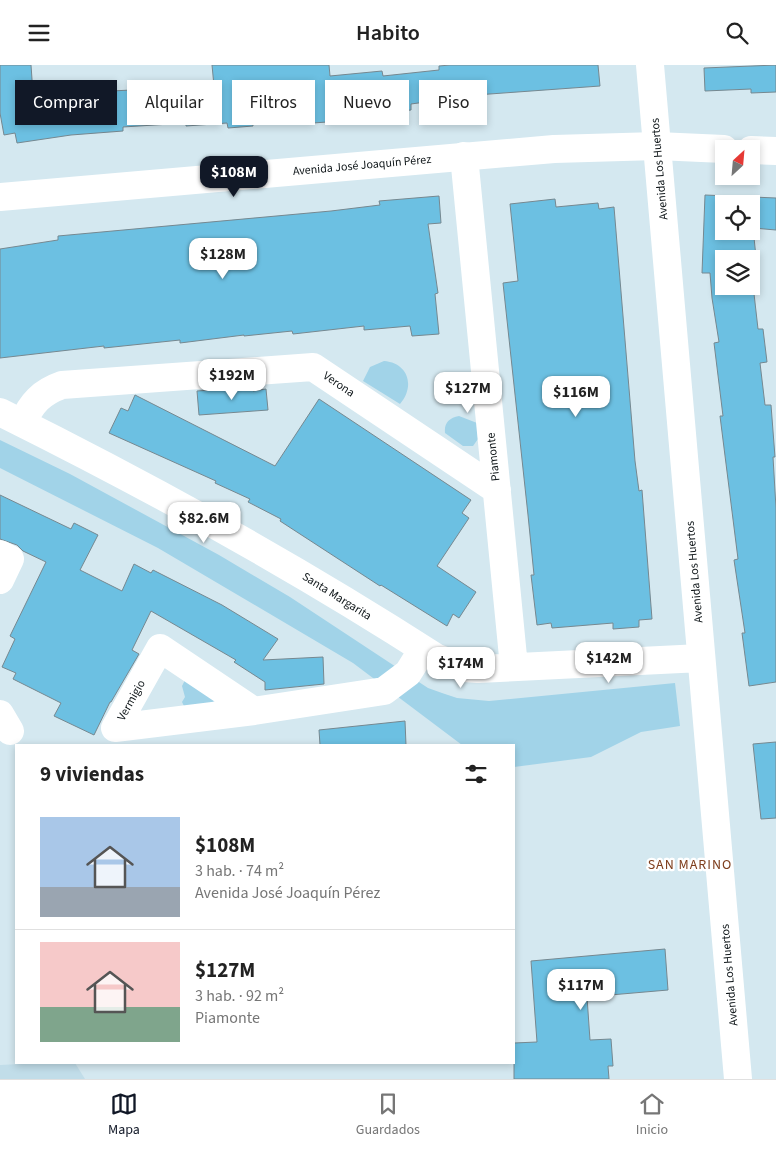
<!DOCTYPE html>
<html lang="es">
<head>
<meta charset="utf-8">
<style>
  :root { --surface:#fff; --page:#f2f2f2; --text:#222; --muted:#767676; --line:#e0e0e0; --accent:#111827 }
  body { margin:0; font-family:"Source Sans 3",sans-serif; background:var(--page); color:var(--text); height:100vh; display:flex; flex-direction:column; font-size:19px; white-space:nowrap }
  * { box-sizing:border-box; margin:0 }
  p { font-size:16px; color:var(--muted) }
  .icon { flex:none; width:28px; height:28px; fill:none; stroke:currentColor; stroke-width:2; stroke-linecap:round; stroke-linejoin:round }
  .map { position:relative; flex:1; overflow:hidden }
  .drawer { position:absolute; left:15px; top:679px; width:500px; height:320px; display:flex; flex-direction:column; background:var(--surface); border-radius:0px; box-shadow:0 2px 8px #0003 }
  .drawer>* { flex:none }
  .hud { position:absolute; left:15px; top:15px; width:500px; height:45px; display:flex; gap:10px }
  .needle { width:32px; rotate:26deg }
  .fabs { position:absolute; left:715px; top:75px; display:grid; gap:10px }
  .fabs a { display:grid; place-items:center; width:45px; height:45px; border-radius:0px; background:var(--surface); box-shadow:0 2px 8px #0003; font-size:25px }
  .price { position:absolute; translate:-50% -42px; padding:0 11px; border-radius:10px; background:#fff; color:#222; font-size:16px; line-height:32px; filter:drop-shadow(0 1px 2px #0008) }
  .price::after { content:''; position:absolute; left:50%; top:30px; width:15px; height:11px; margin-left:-8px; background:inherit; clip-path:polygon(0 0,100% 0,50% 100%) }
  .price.on { background:var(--accent); color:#fff }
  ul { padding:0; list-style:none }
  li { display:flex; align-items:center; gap:15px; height:125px; padding:0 25px }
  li+li { border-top:1px solid var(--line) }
  li span { display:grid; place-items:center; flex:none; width:140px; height:100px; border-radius:0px; color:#555 }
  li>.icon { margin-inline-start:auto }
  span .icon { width:60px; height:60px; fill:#fffc; stroke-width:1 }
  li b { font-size:21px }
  h2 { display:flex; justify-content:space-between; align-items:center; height:60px; padding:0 25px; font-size:21px }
  .pill { padding:0 18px; border-radius:0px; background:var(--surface); box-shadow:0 2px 8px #0003; font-size:18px; line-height:45px }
  .pill.on { background:var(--accent); color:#fff }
  header { display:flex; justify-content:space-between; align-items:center; height:65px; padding:0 25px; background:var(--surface); font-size:22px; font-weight:600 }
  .tabs { display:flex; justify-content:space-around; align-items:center; height:70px; border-top:1px solid var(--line); background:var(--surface); font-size:14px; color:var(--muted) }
  .tabs a { display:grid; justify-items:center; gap:2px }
  .tabs .on { color:var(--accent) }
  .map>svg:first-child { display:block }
  .built { fill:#c1dde9 }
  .green { fill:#a1d3e8 }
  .building { fill:#6cc0e2; stroke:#768890; fill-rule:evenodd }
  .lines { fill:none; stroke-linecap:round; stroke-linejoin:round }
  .minor { stroke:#fff; stroke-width:28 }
  .secondary { stroke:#fff; stroke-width:28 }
  .labels { text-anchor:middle; stroke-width:4.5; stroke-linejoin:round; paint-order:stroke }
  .street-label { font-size:12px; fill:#0e1518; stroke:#fff }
  .neighbourhood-label { font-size:14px; letter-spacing:1px; fill:#7e3e1d; stroke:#fff }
</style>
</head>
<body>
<header><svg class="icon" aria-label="menu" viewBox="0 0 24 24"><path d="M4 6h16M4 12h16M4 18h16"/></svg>Habito<svg class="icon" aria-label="search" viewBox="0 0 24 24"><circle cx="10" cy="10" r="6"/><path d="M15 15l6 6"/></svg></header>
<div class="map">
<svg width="776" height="1014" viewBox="0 0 776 1014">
  <rect width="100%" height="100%" fill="#d4e8f0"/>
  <path class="built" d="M 39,998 L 75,998 L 85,1014 L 0,1014 L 0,1000 Z"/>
  <path class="green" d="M 384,296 C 409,298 415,322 400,339 L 363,316 L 370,302 Z
    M 459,351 L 477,358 L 478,374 L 473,381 L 463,381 L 445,368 C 444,358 449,353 459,351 Z
    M 0,375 L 70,409 L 219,490 L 290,532 L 428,623 L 442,628 L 457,633 L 489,636 L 675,618 L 680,661 L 641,667 L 591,692 L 514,702 L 514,680 L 462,680 L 353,598 L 158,483 L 0,403 Z
    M 185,615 L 215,633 L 212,640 L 185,643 L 182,637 L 185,632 L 182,621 Z"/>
  <path class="building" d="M 0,0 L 31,0 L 34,43 L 84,35 L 84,31 L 111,28 L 111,26 L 214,21 L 212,0 L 329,0 L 330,11 L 382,6 L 383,11 L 439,5 L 439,1 L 450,0 L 598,0 L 600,21 L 476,30 L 411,39 L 411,45 L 327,54 L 327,57 L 299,59 L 298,45 L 294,46 L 294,43 L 252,47 L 253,61 L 228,63 L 227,58 L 186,61 L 186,58 L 123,62 L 123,66 L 71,70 L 17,78 L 15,68 L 4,70 L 0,48 Z
    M 776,0 L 776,27 L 751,28 L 751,24 L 705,26 L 704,3 Z
    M 705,130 L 776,133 L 776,165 L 753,163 L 758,211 L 752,211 L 758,264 L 763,264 L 767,297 L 760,298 L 765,340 L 771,340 L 775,392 L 773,392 L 776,443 L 776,617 L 749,621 L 742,568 L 745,568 L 734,495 L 738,494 L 720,351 L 723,351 L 714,278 L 719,277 L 712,233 L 710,208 L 702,208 ZM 724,139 L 751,139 L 751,166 L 724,166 ZM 724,194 L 751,194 L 751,221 L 724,221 Z
    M 439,131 L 441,158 L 428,159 L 438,228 L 435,229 L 439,269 L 412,271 L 410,261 L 364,265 L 364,261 L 293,269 L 292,266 L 244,271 L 244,270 L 180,278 L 180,275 L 104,283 L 104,281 L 0,293 L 0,184 L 58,175 L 58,171 L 331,146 L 380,140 L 379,136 Z
    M 555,134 L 556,142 L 598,138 L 599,144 L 614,142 L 635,396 L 639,426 L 642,425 L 652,554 L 639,555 L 639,562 L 613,564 L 613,558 L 552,563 L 551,558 L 537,560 L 531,510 L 534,510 L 528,450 L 503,218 L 518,216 L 510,139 Z
    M 252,322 L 253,326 L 266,324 L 268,345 L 199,350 L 197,326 Z
    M 135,330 L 275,401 L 319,334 L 471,435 L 462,448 L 469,453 L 437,501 L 476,527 L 459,553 L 453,549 L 447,561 L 381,520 L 380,521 L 280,456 L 281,454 L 248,437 L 250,434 L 215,418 L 216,416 L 109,368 L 121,343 L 128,346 Z
    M 0,430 L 71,464 L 74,458 L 98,470 L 80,505 L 122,526 L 134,499 L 151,508 L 153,505 L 222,540 L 278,574 L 263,595 L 323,592 L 324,619 L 265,625 L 265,617 L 234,597 L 236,595 L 151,546 L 132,585 L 139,589 L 111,637 L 110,637 L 94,670 L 54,651 L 61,638 L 13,614 L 16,608 L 2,602 L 15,574 L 10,571 L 46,497 L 23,486 L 17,480 L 0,474 Z
    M 405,656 L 406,680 L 320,680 L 319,665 Z
    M 776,677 L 776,753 L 761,754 L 753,679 Z
    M 665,884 L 668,925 L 587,932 L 590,975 L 611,974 L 613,1001 L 608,1001 L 609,1014 L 514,1014 L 514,978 L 537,977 L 531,896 Z"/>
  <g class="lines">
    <path class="minor" d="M 650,0 L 738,1014
      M 464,91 L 514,602
      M 0,347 C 149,421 296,502 437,593 L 464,603 L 478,604 L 701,593
      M 23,358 C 31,338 42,327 62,320 L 313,302 L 497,425
      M 0,489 L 10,494 L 0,515
      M 254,646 L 160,583 L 115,663 L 254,646 L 384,626 L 408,608 L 423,584
      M 0,649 L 10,666"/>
    <path class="secondary" d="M 751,85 L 776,86
      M 0,132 L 554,84 L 657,81 L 724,84"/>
  </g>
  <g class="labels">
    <g class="street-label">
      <text transform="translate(362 100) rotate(-5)" y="4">Avenida José Joaquín Pérez</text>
      <text transform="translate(659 104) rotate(-95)" y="4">Avenida Los Huertos</text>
      <text transform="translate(339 319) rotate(34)" y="4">Verona</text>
      <text transform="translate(493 392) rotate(-96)" y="4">Piamonte</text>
      <text transform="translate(694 507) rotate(-95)" y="4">Avenida Los Huertos</text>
      <text transform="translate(337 531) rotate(32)" y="4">Santa Margarita</text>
      <text transform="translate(131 635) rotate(-61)" y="4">Vermigio</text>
      <text transform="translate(729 910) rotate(-95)" y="4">Avenida Los Huertos</text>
    </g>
    <g class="neighbourhood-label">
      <text x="690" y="804">SAN MARINO</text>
    </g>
  </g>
</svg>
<div class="fabs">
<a><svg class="needle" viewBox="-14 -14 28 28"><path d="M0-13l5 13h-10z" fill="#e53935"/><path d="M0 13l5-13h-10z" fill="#767676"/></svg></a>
<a><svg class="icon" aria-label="locate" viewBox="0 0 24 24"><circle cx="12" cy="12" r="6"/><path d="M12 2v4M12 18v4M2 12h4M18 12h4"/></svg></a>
<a><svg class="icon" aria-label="layers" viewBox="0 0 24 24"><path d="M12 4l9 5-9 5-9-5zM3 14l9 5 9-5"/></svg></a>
</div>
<b class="price on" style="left:234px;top:133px">$108M</b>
<b class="price" style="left:223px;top:215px">$128M</b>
<b class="price" style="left:232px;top:336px">$192M</b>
<b class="price" style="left:468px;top:349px">$127M</b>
<b class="price" style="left:576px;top:353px">$116M</b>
<b class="price" style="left:204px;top:479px">$82.6M</b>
<b class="price" style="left:609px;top:619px">$142M</b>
<b class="price" style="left:461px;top:624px">$174M</b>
<b class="price" style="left:581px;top:946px">$117M</b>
<div class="hud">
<a class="pill on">Comprar</a>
<a class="pill">Alquilar</a>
<a class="pill">Filtros</a>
<a class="pill">Nuevo</a>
<a class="pill">Piso</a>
</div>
<section class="drawer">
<h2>9 viviendas<svg class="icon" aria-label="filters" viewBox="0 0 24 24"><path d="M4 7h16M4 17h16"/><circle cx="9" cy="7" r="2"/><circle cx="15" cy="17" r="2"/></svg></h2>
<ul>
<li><span style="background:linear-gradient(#a9c7e8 70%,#9aa5b1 0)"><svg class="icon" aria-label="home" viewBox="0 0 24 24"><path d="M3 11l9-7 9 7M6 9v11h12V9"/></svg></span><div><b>$108M</b><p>3 hab. · 74 m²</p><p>Avenida José Joaquín Pérez</p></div></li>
<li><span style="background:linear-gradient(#f6c9c9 65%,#7fa58c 0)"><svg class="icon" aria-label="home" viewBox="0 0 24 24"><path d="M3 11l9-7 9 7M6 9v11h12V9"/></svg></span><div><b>$127M</b><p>3 hab. · 92 m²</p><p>Piamonte</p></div></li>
</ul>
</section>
</div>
<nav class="tabs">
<a class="on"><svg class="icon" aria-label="map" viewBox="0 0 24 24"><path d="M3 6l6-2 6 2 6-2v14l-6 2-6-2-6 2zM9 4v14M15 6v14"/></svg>Mapa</a>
<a><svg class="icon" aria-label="saved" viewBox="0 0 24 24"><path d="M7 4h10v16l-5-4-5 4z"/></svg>Guardados</a>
<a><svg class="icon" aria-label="home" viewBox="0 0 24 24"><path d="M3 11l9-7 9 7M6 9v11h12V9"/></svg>Inicio</a>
</nav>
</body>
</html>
